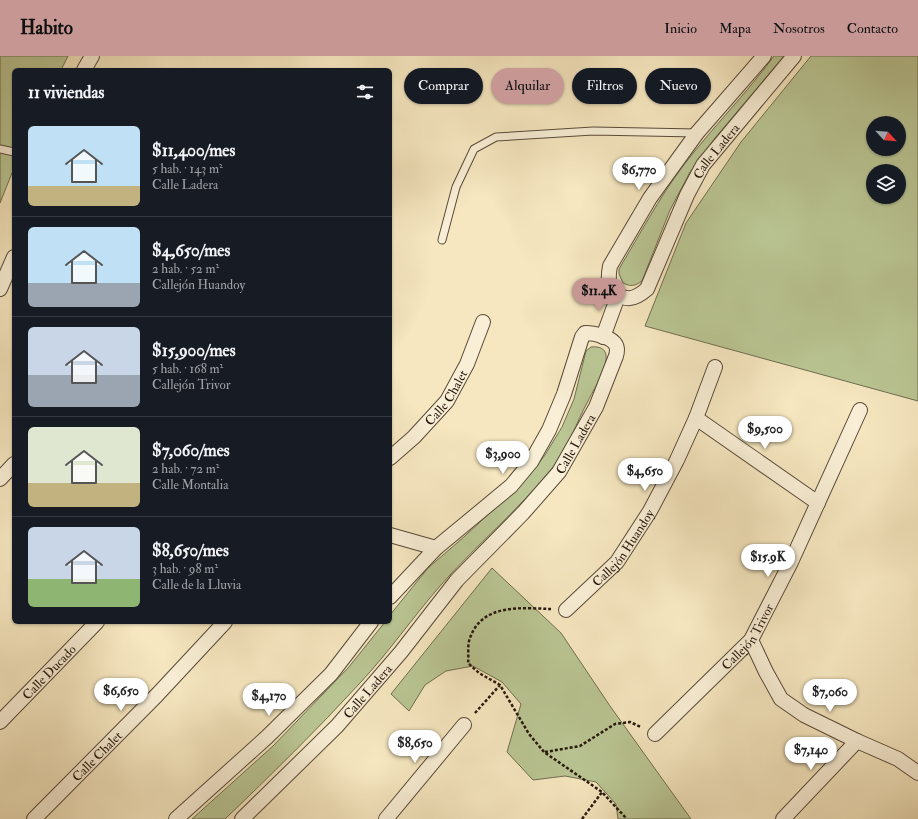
<!DOCTYPE html>
<html lang="es">
<head>
<meta charset="utf-8">
<style>
  :root { --surface:#171b24; --page:#20242c; --text:#f1f3f6; --muted:#9ea1a6; --line:#363941; --accent:#c59692 }
  body { margin:0; font-family:"IM FELL Double Pica",serif; background:var(--page); color:var(--text); height:100vh; display:flex; flex-direction:column; font-size:15px; white-space:nowrap }
  * { box-sizing:border-box; margin:0 }
  p { font-size:13px; color:var(--muted) }
  .icon { flex:none; width:22px; height:22px; fill:none; stroke:currentColor; stroke-width:2; stroke-linecap:round; stroke-linejoin:round }
  .map { position:relative; flex:1; overflow:hidden }
  .details { position:absolute; left:12px; top:12px; width:380px; height:556px; display:flex; flex-direction:column; background:var(--surface); border-radius:6px; box-shadow:0 1px 3px #0004 }
  .details>* { flex:none }
  .hud { position:absolute; left:404px; top:12px; width:380px; height:36px; display:flex; gap:8px }
  .needle { width:26px; rotate:116deg }
  .tools { position:absolute; left:866px; top:60px; display:grid; gap:8px }
  .tools a { display:grid; place-items:center; width:40px; height:40px; border-radius:50%; background:var(--surface); box-shadow:0 1px 3px #0004; font-size:20px }
  .price { position:absolute; translate:-50% -34px; padding:0 9px; border-radius:14px; background:#fff; color:#222; font-size:13px; line-height:26px; filter:drop-shadow(0 1px 2px #0008) }
  .price::after { content:''; position:absolute; left:50%; top:24px; width:12px; height:9px; margin-left:-6px; background:inherit; clip-path:polygon(0 0,100% 0,50% 100%) }
  .price.active { background:var(--accent); color:#111 }
  ul { padding:0; list-style:none }
  li { display:flex; align-items:center; gap:12px; height:100px; padding:0 16px }
  li+li { border-top:1px solid var(--line) }
  li span { display:grid; place-items:center; flex:none; width:112px; height:80px; border-radius:6px; color:#555 }
  li>.icon { margin-inline-start:auto }
  span .icon { width:48px; height:48px; fill:#fffc; stroke-width:1 }
  li b { font-size:17px }
  h2 { display:flex; justify-content:space-between; align-items:center; height:48px; padding:0 16px; font-size:17px }
  .chip { padding:0 14px; border-radius:18px; background:var(--surface); box-shadow:0 1px 3px #0004; font-size:14px; line-height:36px }
  .chip.active { background:var(--accent); color:#111 }
  header { display:flex; align-items:center; gap:24px; box-sizing:border-box; height:56px; padding:0 20px; background:var(--accent); color:#111 }
  header strong { font-size:19px }
  nav { display:flex; gap:22px; margin-inline-start:auto; font-size:14px }
  .map>svg:first-child { display:block }
  .green { fill:#bac694; stroke:#706e50; fill-rule:evenodd }
  .lines { fill:none; stroke-linecap:round; stroke-linejoin:round }
  .service-casing { stroke:#594a39; stroke-width:9 }
  .minor-casing { stroke:#594a39; stroke-width:16 }
  .path { stroke:#25160c; stroke-width:2.5; stroke-dasharray:3 2; stroke-linecap:butt }
  .service { stroke:#f9efd6; stroke-width:7 }
  .minor { stroke:#f9efd6; stroke-width:14 }
  .labels { text-anchor:middle; stroke-width:3; stroke-linejoin:round; paint-order:stroke }
  .street-label { font-size:13px; fill:#25160c; stroke:#f9efd6 }
</style>
</head>
<body>
<header>
<strong>Habito</strong>
<nav><a>Inicio</a><a>Mapa</a><a>Nosotros</a><a>Contacto</a></nav>
</header>
<div class="map">
<svg width="918" height="763" viewBox="0 0 918 763">
  <rect width="100%" height="100%" fill="#f6e7c0"/>
  <filter id="stains"><feTurbulence type="fractalNoise" baseFrequency=".005" numOctaves="4"/><feColorMatrix values="0 0 0 0 .2 0 0 0 0 .09 0 0 0 0 .02 0 0 0 .5 -.17"/></filter>
  <radialGradient id="worn" r=".72"><stop offset=".6" stop-color="#630" stop-opacity="0"/><stop offset="1" stop-color="#630" stop-opacity=".3"/></radialGradient>
  <path class="green" d="M 0,0 L 68,0 L 61,14 L 14,14 L 14,112 L 0,147 Z
    M 774,0 L 784,0 L 715,82 L 690,116 L 670,154 L 642,225 C 635,230 631,231 623,227 L 619,218 L 619,213 C 640,178 659,142 683,110 C 712,72 746,38 774,0 Z
    M 811,0 L 918,0 L 918,345 L 645,270 L 686,167 L 741,86 ZM 873,67 L 899,67 L 899,93 L 873,93 ZM 873,115 L 899,115 L 899,141 L 873,141 Z
    M 591,291 C 624,288 594,332 588,345 C 576,367 569,391 553,411 C 519,454 476,489 440,530 C 413,561 389,596 360,627 C 317,674 271,719 225,763 L 192,763 L 273,690 L 348,612 L 385,566 L 390,566 L 390,559 L 428,512 L 465,480 L 527,422 L 545,399 L 562,371 L 574,343 L 586,295 Z
    M 492,512 L 561,577 L 610,650 L 691,763 L 618,763 L 616,748 L 596,726 L 565,720 L 533,724 L 507,696 L 521,648 L 502,626 L 473,610 L 446,615 L 425,629 L 409,655 L 391,638 Z"/>
  <g class="lines">
    <defs>
      <path id="service" d="M 0,93 L 14,96
        M 442,184 L 456,131 L 474,93 L 496,81 L 593,75 L 697,77"/>
      <g id="minor">
        <path id="s1" d="M 764,0 L 697,77 L 650,142 L 610,210 C 608,220 608,227 611,237 C 627,244 633,245 647,233 L 687,139 L 703,109 L 794,0"/>
        <path d="M 84,14 L 92,0"/>
        <path d="M 0,233 L 14,201"/>
        <path d="M 603,281 L 618,240"/>
        <path d="M 696,362 L 818,447"/>
        <path id="s2" d="M 390,402 L 414,381 L 447,345 L 467,308 L 483,266"/>
        <path d="M 0,423 L 14,408"/>
        <path d="M 390,479 L 436,492"/>
        <path id="s3" d="M 566,554 L 617,506 L 650,455 L 677,404 L 696,362 L 715,311"/>
        <path d="M 751,584 L 766,616 L 781,643 L 804,659 L 857,685 L 898,703 L 918,717"/>
        <path id="s4" d="M 0,666 L 97,566"/>
        <path id="s5" d="M 655,678 L 751,584 L 791,506 L 860,354"/>
        <path id="s6" d="M 34,763 L 157,639 L 225,566"/>
        <path d="M 176,763 L 267,681 L 331,618 L 371,566"/>
        <path id="s7" d="M 242,763 L 337,670 L 401,596 L 457,524 L 523,457 L 559,416 L 596,351 L 616,300 C 617,297 617,295 617,293 C 616,281 594,277 585,277 L 582,281 L 564,338 L 549,374 L 531,406 L 511,430 L 436,492 L 390,541"/>
        <path d="M 386,763 L 464,669"/>
        <path d="M 783,763 L 857,685"/>
      </g>
    </defs>
    <use href="#service" class="service-casing"/>
    <use href="#minor" class="minor-casing"/>
    <path class="path" d="M 551,553 C 522,552 482,547 470,582 C 467,589 469,599 468,607 L 479,617 L 500,629 L 529,678 L 544,696 L 602,736 L 625,761 L 626,763
      M 475,657 L 500,629
      M 545,696 L 580,690 L 615,668 L 630,666 L 641,671
      M 582,763 L 602,736"/>
    <use href="#service" class="service"/>
    <use href="#minor" class="minor"/>
  </g>
  <g class="labels">
    <g class="street-label">
      <text dy="5" stroke="none"><textPath href="#s1" startOffset="483">Calle Ladera</textPath></text>
      <text dy="5" stroke="none"><textPath href="#s2" startOffset="83">Calle Chalet</textPath></text>
      <text dy="5" stroke="none"><textPath href="#s7" startOffset="503">Calle Ladera</textPath></text>
      <text dy="5" stroke="none"><textPath href="#s3" startOffset="85">Callejón Huandoy</textPath></text>
      <text dy="5" stroke="none"><textPath href="#s5" startOffset="135">Callejón Trivor</textPath></text>
      <text dy="5" stroke="none"><textPath href="#s4" startOffset="70">Calle Ducado</textPath></text>
      <text dy="5" stroke="none"><textPath href="#s7" startOffset="179">Calle Ladera</textPath></text>
      <text dy="5" stroke="none"><textPath href="#s6" startOffset="89">Calle Chalet</textPath></text>
    </g>
  </g>
  <rect width="100%" height="100%" filter="url(#stains)"/>
  <rect width="100%" height="100%" fill="url(#worn)"/>
</svg>
<div class="tools">
<a><svg class="needle" viewBox="-14 -14 28 28"><path d="M0-13l5 13h-10z" fill="#e53935"/><path d="M0 13l5-13h-10z" fill="#9ea1a6"/></svg></a>
<a><svg class="icon" aria-label="layers" viewBox="0 0 24 24"><path d="M12 4l9 5-9 5-9-5zM3 14l9 5 9-5"/></svg></a>
</div>
<b class="price" style="left:639px;top:135px">$6,770</b>
<b class="price active" style="left:599px;top:256px">$11.4K</b>
<b class="price" style="left:765px;top:394px">$9,500</b>
<b class="price" style="left:503px;top:419px">$3,900</b>
<b class="price" style="left:645px;top:436px">$4,650</b>
<b class="price" style="left:768px;top:522px">$15.9K</b>
<b class="price" style="left:121px;top:656px">$6,650</b>
<b class="price" style="left:830px;top:657px">$7,060</b>
<b class="price" style="left:269px;top:661px">$4,170</b>
<b class="price" style="left:415px;top:708px">$8,650</b>
<b class="price" style="left:811px;top:715px">$7,140</b>
<div class="hud">
<a class="chip">Comprar</a>
<a class="chip active">Alquilar</a>
<a class="chip">Filtros</a>
<a class="chip">Nuevo</a>
</div>
<section class="details">
<h2>11 viviendas<svg class="icon" aria-label="filters" viewBox="0 0 24 24"><path d="M4 7h16M4 17h16"/><circle cx="9" cy="7" r="2"/><circle cx="15" cy="17" r="2"/></svg></h2>
<ul>
<li><span style="background:linear-gradient(#bfe0f5 75%,#c2b280 0)"><svg class="icon" aria-label="home" viewBox="0 0 24 24"><path d="M3 11l9-7 9 7M6 9v11h12V9"/></svg></span><div><b>$11,400/mes</b><p>5 hab. · 143 m²</p><p>Calle Ladera</p></div></li>
<li><span style="background:linear-gradient(#bfe0f5 70%,#9aa5b1 0)"><svg class="icon" aria-label="home" viewBox="0 0 24 24"><path d="M3 11l9-7 9 7M6 9v11h12V9"/></svg></span><div><b>$4,650/mes</b><p>2 hab. · 52 m²</p><p>Callejón Huandoy</p></div></li>
<li><span style="background:linear-gradient(#c9d6e8 60%,#9aa5b1 0)"><svg class="icon" aria-label="home" viewBox="0 0 24 24"><path d="M3 11l9-7 9 7M6 9v11h12V9"/></svg></span><div><b>$15,900/mes</b><p>5 hab. · 168 m²</p><p>Callejón Trivor</p></div></li>
<li><span style="background:linear-gradient(#dfe7d0 70%,#c2b280 0)"><svg class="icon" aria-label="home" viewBox="0 0 24 24"><path d="M3 11l9-7 9 7M6 9v11h12V9"/></svg></span><div><b>$7,060/mes</b><p>2 hab. · 72 m²</p><p>Calle Montalia</p></div></li>
<li><span style="background:linear-gradient(#c9d6e8 65%,#8fb573 0)"><svg class="icon" aria-label="home" viewBox="0 0 24 24"><path d="M3 11l9-7 9 7M6 9v11h12V9"/></svg></span><div><b>$8,650/mes</b><p>3 hab. · 98 m²</p><p>Calle de la Lluvia</p></div></li>
</ul>
</section>
</div>
</body>
</html>
